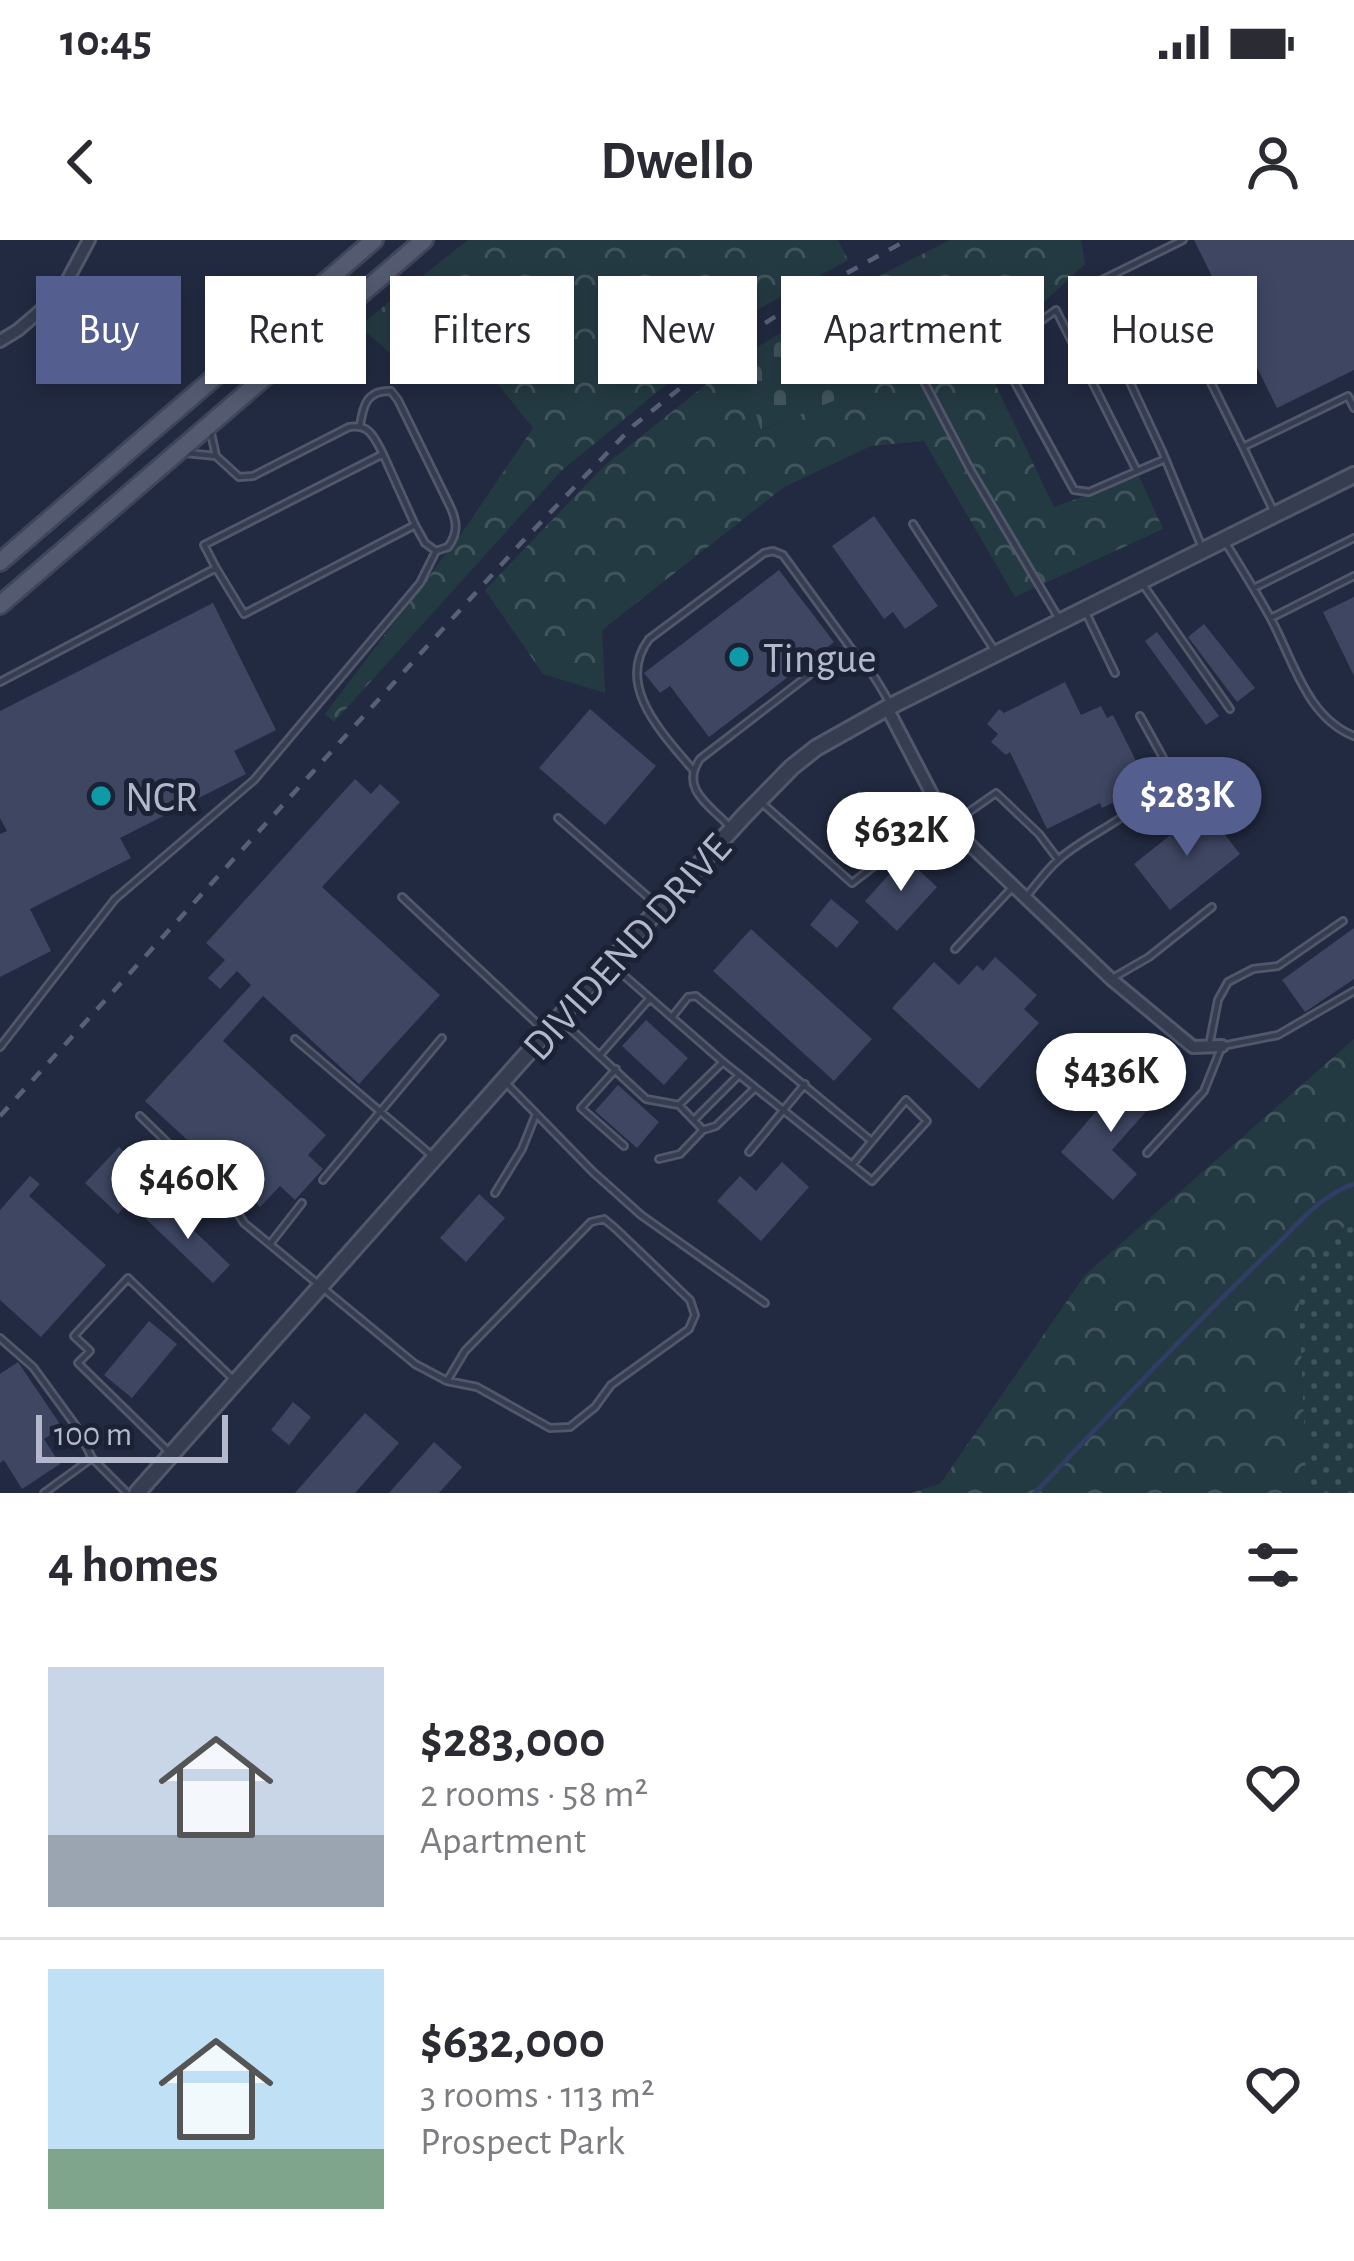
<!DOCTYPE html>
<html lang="en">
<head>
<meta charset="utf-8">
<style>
  :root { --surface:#fff; --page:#f7f7f7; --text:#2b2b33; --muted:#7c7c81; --line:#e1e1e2; --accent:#545f8f }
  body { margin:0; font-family:"Alegreya Sans",sans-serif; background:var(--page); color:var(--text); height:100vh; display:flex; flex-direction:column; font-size:45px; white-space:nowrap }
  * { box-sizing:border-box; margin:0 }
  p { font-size:39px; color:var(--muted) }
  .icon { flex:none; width:66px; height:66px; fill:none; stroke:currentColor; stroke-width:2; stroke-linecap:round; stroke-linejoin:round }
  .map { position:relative; height:1253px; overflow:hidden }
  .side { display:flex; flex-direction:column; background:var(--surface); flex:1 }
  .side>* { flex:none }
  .hud { position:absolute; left:36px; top:36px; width:1284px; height:108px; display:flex; gap:24px }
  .scale { position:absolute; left:36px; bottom:30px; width:192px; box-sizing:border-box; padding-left:12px; border:6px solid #b3b8cc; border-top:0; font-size:33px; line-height:42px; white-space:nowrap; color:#b3b8cc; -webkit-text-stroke:9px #1b2236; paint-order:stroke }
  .price { position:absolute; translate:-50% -102px; padding:0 27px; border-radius:42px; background:#fff; color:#222; font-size:39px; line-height:78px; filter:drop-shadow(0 3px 6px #0008) }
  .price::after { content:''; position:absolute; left:50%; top:72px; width:36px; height:27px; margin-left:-18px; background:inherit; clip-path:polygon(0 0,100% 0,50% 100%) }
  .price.current { background:var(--accent); color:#fff }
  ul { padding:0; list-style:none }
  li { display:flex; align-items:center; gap:36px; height:300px; padding:0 48px }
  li+li { border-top:3px solid var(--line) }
  li span { display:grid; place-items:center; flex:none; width:336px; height:240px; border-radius:0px; color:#555 }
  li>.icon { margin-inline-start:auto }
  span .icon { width:144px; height:144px; fill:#fffc; stroke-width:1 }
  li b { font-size:51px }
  h2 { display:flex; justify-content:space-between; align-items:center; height:144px; padding:0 48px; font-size:51px }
  .chip { padding:0 42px; border-radius:0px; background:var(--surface); box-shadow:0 6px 18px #0003; font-size:42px; line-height:108px }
  .chip.current { background:var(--accent); color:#fff }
  .status { display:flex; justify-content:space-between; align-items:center; height:84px; padding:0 60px; background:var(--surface); direction:ltr }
  .status svg { height:33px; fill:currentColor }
  header { display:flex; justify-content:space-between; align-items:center; height:156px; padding:0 48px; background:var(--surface); font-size:54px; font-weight:700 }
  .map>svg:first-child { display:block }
  .grass { fill:url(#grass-dots) }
  .forest { fill:url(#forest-crowns) }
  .cemetery { fill:url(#cemetery-stones) }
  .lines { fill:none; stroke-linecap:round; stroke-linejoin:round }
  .stream { stroke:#313d66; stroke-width:4.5 }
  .building { fill:#3e4662 }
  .service-casing { stroke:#51586c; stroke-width:10 }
  .minor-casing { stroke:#51586c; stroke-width:16 }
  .tertiary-casing { stroke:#51586c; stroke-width:20 }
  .primary-casing { stroke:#40465a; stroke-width:22 }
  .service { stroke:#373d51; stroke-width:4.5 }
  .minor { stroke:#373d51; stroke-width:10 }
  .tertiary { stroke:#373d51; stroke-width:14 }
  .primary { stroke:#545b71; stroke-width:16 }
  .rail { stroke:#586078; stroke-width:4.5; stroke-dasharray:12 12; stroke-linecap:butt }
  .culture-dot { fill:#0f9aa8; stroke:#1b2236; stroke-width:4.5 }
  .labels { text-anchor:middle; stroke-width:10; stroke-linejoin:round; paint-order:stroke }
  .poi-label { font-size:42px; fill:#b3b8cc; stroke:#1b2236; text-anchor:start }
  .street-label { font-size:42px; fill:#b3b8cc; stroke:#1b2236 }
</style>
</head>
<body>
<div class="status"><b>10:45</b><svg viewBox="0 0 49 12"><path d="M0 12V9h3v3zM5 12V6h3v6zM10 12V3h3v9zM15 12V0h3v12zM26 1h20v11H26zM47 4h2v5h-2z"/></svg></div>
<header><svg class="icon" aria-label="back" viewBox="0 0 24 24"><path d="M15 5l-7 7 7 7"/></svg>Dwello<svg class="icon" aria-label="person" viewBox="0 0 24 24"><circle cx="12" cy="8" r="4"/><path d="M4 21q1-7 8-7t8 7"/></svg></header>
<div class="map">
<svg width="1354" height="1253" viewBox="0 0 1354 1253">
  <defs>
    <pattern id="grass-dots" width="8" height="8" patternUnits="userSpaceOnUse" patternTransform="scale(3)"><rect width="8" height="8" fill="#243a42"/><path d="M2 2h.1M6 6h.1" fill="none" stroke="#41545c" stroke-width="1.8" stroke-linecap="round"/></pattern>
    <pattern id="forest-crowns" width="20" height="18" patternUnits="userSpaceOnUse" patternTransform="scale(3)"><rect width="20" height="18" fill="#243a42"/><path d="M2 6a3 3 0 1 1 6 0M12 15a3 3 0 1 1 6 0" fill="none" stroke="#41545c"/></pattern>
    <pattern id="cemetery-stones" width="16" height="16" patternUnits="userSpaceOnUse" patternTransform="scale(3)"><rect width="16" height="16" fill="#243a42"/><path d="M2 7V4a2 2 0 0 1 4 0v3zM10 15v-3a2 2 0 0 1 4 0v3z" fill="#41545c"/></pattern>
  </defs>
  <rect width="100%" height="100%" fill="#222a41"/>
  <path class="grass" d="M 1354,975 L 1354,1253 L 1307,1253 L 1298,1040 Z"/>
  <path class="forest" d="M 468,0 L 838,0 L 848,20 L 757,70 L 561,231 L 334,482 L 325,474 L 464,290 L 533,188 L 452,87 L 412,132 L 359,86 Z
    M 950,0 L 1081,0 L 1085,24 L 1042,64 L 977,106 L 1054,267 L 1139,236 L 1163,289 L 1015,357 L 924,201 L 871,206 L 784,247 L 602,390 L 605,453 L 543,434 L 485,350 L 604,226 L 739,118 L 762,190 L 891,137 L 857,47 Z
    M 1354,799 L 1354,975 L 1298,1040 L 1307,1253 L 911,1253 L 940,1244 L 1085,1035 Z"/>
  <path class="cemetery" d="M 857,47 L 891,138 L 761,190 L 739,118 Z"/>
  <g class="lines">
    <path class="stream" d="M 1035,1253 C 1112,1172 1188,1090 1268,1013 C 1295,988 1318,956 1354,944"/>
  </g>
  <path class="building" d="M 1194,0 L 1354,0 L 1354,130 L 1277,168 Z
    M 874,276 L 938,366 L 905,389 L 893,372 L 884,379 L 832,306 Z
    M 779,330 L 834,402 L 709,497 L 670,446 L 660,453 L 644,433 Z
    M 1354,357 L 1354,436 L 1323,372 Z
    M 213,363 L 276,490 L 234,511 L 246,534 L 120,598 L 131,618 L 30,669 L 51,711 L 0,737 L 0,594 L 7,591 L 0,578 L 0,471 Z
    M 1204,384 L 1255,448 L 1237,462 L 1188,397 Z
    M 1157,392 L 1219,476 L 1206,485 L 1145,401 Z
    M 1065,442 L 1081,475 L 1101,466 L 1107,478 L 1113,475 L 1146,541 L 1128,550 L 1130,554 L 1102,568 L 1100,563 L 1047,589 L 1010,512 L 1006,515 L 991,502 L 998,494 L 987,484 L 999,469 L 1004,473 Z
    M 590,469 L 656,526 L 605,585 L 539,528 Z
    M 355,539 L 371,554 L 380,544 L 400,562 L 322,647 L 440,755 L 359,844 L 263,756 L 223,801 L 326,895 L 308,915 L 323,929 L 295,960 L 280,946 L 260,967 L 145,861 L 251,745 L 237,731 L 220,749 L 208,738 L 225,720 L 206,703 Z
    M 859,551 L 878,571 L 845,604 L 826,585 Z
    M 1204,568 L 1240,614 L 1170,670 L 1134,624 Z
    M 905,617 L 937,647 L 897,691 L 865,661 Z
    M 831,659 L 859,682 L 837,708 L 810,685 Z
    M 1354,688 L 1354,739 L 1305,772 L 1282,740 Z
    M 751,689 L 872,799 L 834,841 L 713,731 Z
    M 995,717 L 1037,755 L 1024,769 L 1039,783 L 979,849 L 892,768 L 934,722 L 959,745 L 977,725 L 983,731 Z
    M 646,780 L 688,818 L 664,845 L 622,806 Z
    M 1132,830 L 1160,856 L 1112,910 L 1137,934 L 1113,960 L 1061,912 Z
    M 618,845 L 659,882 L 637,908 L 595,871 Z
    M 119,907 L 152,938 L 118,974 L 85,943 Z
    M 782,922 L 809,947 L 761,1001 L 717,961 L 740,936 L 756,951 Z
    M 30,936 L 40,944 L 29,956 L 106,1025 L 41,1097 L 0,1060 L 0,970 Z
    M 479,954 L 505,978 L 466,1022 L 440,998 Z
    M 163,961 L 230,1025 L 213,1043 L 146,979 Z
    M 149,1081 L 177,1104 L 132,1158 L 104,1135 Z
    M 18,1122 L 62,1187 L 44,1199 L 60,1224 L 22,1249 L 4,1220 L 0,1223 L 0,1134 Z
    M 293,1162 L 311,1177 L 289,1205 L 271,1190 Z
    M 365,1173 L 399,1203 L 355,1253 L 295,1253 Z
    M 434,1202 L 462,1227 L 439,1253 L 389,1253 Z"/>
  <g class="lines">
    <defs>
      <path id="service" d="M 1183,0 L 1086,48 L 1162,211 L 1201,305
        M 1162,44 L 1243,207
        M 889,119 L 909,113 L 970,229 L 1058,377
        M 360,186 C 363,165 367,150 391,151 L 398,160 L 449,264 C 457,280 459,292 448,307 L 436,311 L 425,303 L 415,285
        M 186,213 L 216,216
        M 1137,231 L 1056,70 L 1023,94 L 996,108 L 1074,250 L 1089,252 L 1165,219
        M 1273,270 L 1243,207 L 1348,156 L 1354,168
        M 913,284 L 993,408
        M 1227,305 C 1242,329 1256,352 1270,377 C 1293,419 1306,477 1354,496
        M 216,328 L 244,374 L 415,285 L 383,214
        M 1144,346 L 1230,469
        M 1254,348 L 1354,298
        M 1087,375 L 1115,433
        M 1271,378 L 1354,336
        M 0,442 L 216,328 L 204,305 L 383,214 C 374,197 370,184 349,187 L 253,236 L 239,237 L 216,216 L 211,193
        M 693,530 C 664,495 614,446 649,399 L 764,313 L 773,311 L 783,315 L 855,414
        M 763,564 L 852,643 L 943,573
        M 558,578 L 656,664
        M 956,581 L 996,553 L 1039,594 L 1057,618
        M 728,585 C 708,564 680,548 700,519 L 831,418 L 847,410 C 868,421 879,445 891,465
        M 402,657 L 543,789
        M 1026,657 C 1036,645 1045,632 1057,621 C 1092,588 1153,574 1166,523 L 1140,476
        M 955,709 L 1010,650
        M 1111,739 L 1149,717 L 1212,667
        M 672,777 L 688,757 L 696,756 L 869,899
        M 563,782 L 646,859 L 679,865 L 723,822 L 612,725
        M 295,799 L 430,914
        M 1209,806 L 1218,760 L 1228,742 L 1253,729 L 1278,726 L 1343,681
        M 0,807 L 115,659 L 254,540 L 420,343 L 436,311
        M 600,815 L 650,758
        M 723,822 L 872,941 L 927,881 L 906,860 L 852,925
        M 616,829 L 581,868 L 624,906
        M 505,842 L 593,932 L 641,975 L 765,1063
        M 140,876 L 234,967 L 244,983 L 415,1124 L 447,1141 L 477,1147 L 550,1188 L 570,1187 L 595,1167 L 611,1145 L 689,1089 L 695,1075 L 690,1060 L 616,989 L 604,979 L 591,982 L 465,1111 L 447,1141
        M 694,880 L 739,835
        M 703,890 L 716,886 L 754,849
        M 749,912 L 805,844
        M 1147,913 L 1204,851 L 1222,806 L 1278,795 L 1354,751
        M 659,919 L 680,914 L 703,890 L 679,865
        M 323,940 L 442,798
        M 495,953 L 522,909 L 536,874
        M 270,1004 L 302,963
        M 0,1098 L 33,1127 L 76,1186 L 92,1218 L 127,1253
        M 170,1213 L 78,1123 L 90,1111 L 74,1096 L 128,1038 L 232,1138
        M 44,1253 L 92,1218"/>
      <path id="minor" d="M 0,101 L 18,90 L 60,54 L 89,0
        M 887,468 L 936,562 L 969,604 L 1111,739 L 1193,807 L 1222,806"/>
      <path id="tertiary" d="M 137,1253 L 559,778 L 744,576 L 792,527 L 816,508 L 887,468 L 1354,235"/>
      <path id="primary" d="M 0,322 L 374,0
        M 0,365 L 424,0"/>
    </defs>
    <use href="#service" class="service-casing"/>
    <use href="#minor" class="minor-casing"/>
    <use href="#tertiary" class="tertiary-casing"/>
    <use href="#primary" class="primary-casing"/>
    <use href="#service" class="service"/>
    <use href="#minor" class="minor"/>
    <use href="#tertiary" class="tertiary"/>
    <use href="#primary" class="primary"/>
    <path class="rail" d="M 0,876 L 521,303 L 633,186 L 745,96 L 818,49 L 907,0"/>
  </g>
  <g class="culture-dot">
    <circle cx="739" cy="417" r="12"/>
    <circle cx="101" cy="556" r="12"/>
  </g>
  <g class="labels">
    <g class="poi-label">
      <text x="763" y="432">Tingue</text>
      <text x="125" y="571">NCR</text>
    </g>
    <g class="street-label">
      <text transform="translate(626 706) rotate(-48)" y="15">DIVIDEND DRIVE</text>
    </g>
  </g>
</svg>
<div class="scale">100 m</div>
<b class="price current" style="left:1187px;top:619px">$283K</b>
<b class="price" style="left:901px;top:654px">$632K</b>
<b class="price" style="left:1111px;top:895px">$436K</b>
<b class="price" style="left:188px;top:1002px">$460K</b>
<div class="hud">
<a class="chip current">Buy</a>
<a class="chip">Rent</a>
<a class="chip">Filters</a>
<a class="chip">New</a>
<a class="chip">Apartment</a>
<a class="chip">House</a>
</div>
</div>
<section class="side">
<h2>4 homes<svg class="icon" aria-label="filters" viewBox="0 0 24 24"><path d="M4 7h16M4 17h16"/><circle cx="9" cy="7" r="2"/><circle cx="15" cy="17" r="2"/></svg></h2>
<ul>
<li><span style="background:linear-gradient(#c9d6e8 70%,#9aa5b1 0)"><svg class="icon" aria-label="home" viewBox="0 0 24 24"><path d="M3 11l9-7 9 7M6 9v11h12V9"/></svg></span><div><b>$283,000</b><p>2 rooms · 58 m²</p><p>Apartment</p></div><svg class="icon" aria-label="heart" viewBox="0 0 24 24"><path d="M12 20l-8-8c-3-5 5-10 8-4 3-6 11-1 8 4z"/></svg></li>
<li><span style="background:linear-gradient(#bfe0f5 75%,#7fa58c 0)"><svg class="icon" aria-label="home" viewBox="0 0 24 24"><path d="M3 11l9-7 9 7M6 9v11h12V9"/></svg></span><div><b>$632,000</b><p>3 rooms · 113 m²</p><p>Prospect Park</p></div><svg class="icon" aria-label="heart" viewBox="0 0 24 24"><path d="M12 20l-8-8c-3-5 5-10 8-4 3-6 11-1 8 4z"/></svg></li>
</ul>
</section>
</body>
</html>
